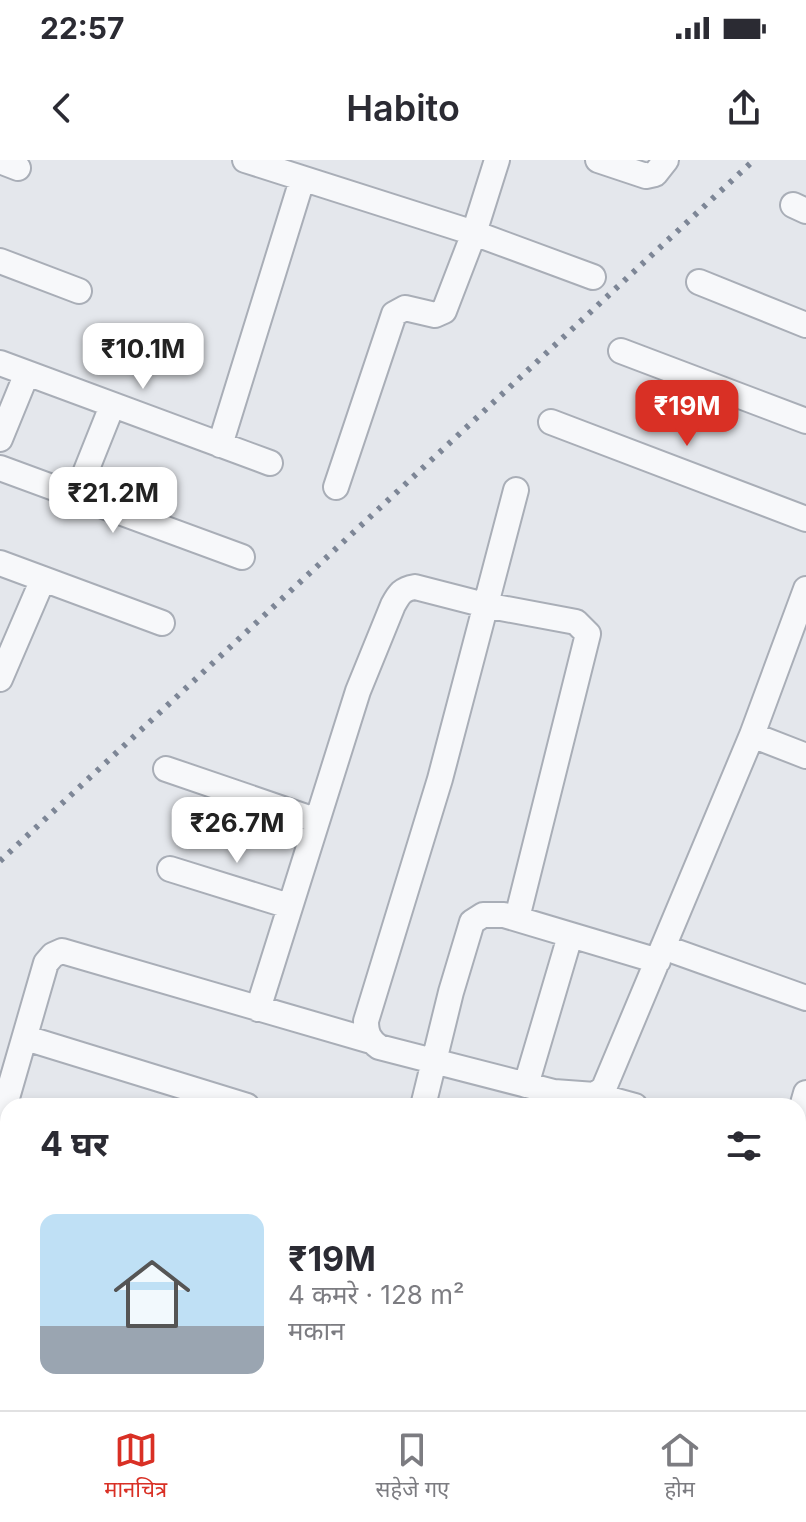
<!DOCTYPE html>
<html lang="hi">
<head>
<meta charset="utf-8">
<style>
  :root { --surface:#fff; --page:#f2f2f3; --text:#2b2b33; --muted:#7c7c81; --line:#e1e1e2; --accent:#d93025 }
  body { margin:0; font-family:Inter,"Noto Sans Devanagari",sans-serif; background:var(--page); color:var(--text); height:100vh; display:flex; flex-direction:column; font-size:30px; white-space:nowrap }
  * { box-sizing:border-box; margin:0 }
  p { font-size:26px; color:var(--muted) }
  .icon { flex:none; width:44px; height:44px; fill:none; stroke:currentColor; stroke-width:2; stroke-linecap:round; stroke-linejoin:round }
  .map { position:relative; flex:1; overflow:hidden }
  .sheet { position:absolute; left:0px; top:938px; width:806px; height:312px; display:flex; flex-direction:column; background:var(--surface); border-radius:24px 24px 0 0; box-shadow:0 4px 12px #0003 }
  .sheet>* { flex:none }
  .price { position:absolute; translate:-50% -68px; padding:0 18px; border-radius:16px; background:#fff; color:#222; font-size:26px; line-height:52px; filter:drop-shadow(0 2px 4px #0008) }
  .price::after { content:''; position:absolute; left:50%; top:48px; width:24px; height:18px; margin-left:-12px; background:inherit; clip-path:polygon(0 0,100% 0,50% 100%) }
  .price.on { background:var(--accent); color:#fff }
  ul { padding:0; list-style:none }
  li { display:flex; align-items:center; gap:24px; height:200px; padding:0 40px }
  li span { display:grid; place-items:center; flex:none; width:224px; height:160px; border-radius:16px; color:#555 }
  li>.icon { margin-inline-start:auto }
  span .icon { width:96px; height:96px; fill:#fffc; stroke-width:1 }
  li b { font-size:34px }
  h2 { display:flex; justify-content:space-between; align-items:center; height:96px; padding:0 40px; font-size:34px }
  .status { display:flex; justify-content:space-between; align-items:center; height:56px; padding:0 40px; background:var(--surface); direction:ltr }
  .status svg { height:22px; fill:currentColor }
  header { display:flex; justify-content:space-between; align-items:center; height:104px; padding:0 40px; background:var(--surface); font-size:36px; font-weight:600 }
  .menu { display:flex; justify-content:space-around; align-items:center; height:112px; border-top:2px solid var(--line); background:var(--surface); font-size:22px; color:var(--muted) }
  .menu a { display:grid; justify-items:center; gap:4px }
  .menu .on { color:var(--accent) }
  .map>svg:first-child { display:block }
  .lines { fill:none; stroke-linecap:round; stroke-linejoin:round }
  .minor-casing { stroke:#a9aeb7; stroke-width:28 }
  .minor { stroke:#f7f8fa; stroke-width:24 }
  .rail { stroke:#7d8696; stroke-width:6; stroke-dasharray:4 8; stroke-linecap:butt }
</style>
</head>
<body>
<div class="status"><b>22:57</b><svg viewBox="0 0 49 12"><path d="M0 12V9h3v3zM5 12V6h3v6zM10 12V3h3v9zM15 12V0h3v12zM26 1h20v11H26zM47 4h2v5h-2z"/></svg></div>
<header><svg class="icon" aria-label="back" viewBox="0 0 24 24"><path d="M15 5l-7 7 7 7"/></svg>Habito<svg class="icon" aria-label="share" viewBox="0 0 24 24"><path d="M12 15V3M7 8l5-5 5 5M5 13v7h14v-7"/></svg></header>
<div class="map">
<svg width="806" height="1250" viewBox="0 0 806 1250">
  <rect width="100%" height="100%" fill="#e4e7ec"/>
  <g class="lines">
    <defs>
      <path id="minor" d="M 245,0 L 474,73 L 593,117
        M 598,0 L 646,16 L 655,14 L 666,0
        M 0,1 L 18,8
        M 793,45 L 806,51
        M 0,101 L 79,131
        M 699,122 L 806,165
        M 621,191 L 806,261
        M 0,203 L 270,303
        M 551,262 L 806,359
        M 0,279 L 27,213
        M 220,285 L 302,20
        M 0,308 L 242,397
        M 336,327 L 394,154 L 405,148 L 435,155 L 444,151 L 474,73 L 497,0
        M 516,330 L 440,619 L 366,861 C 366,873 369,880 379,887 L 554,932 L 595,935 L 604,928 L 752,575 L 806,429
        M 76,336 L 112,246
        M 0,403 L 162,463
        M 0,519 L 43,419
        M 752,575 L 806,596
        M 166,609 L 315,660
        M 170,709 L 289,746
        M 663,787 L 806,838
        M 258,849 L 358,531 L 393,445 C 399,434 402,429 415,427 L 485,445 L 576,462 L 588,474 L 517,758
        M 26,878 L 247,946
        M 526,925 L 570,776
        M 595,935 L 635,946
        M 423,946 L 451,832 L 472,762 L 483,755 L 504,755 L 658,801
        M 798,961 L 806,933
        M 0,962 L 46,803 L 53,795 L 62,791 L 371,881
        M 0,1043 L 8,1046
        M 247,1242 L 270,1250
        M 35,1250 L 38,1242
        M 351,1250 L 353,1242"/>
    </defs>
    <use href="#minor" class="minor-casing"/>
    <use href="#minor" class="minor"/>
    <path class="rail" d="M 0,701 L 754,0"/>
  </g>
</svg>
<b class="price" style="left:143px;top:231px">₹10.1M</b>
<b class="price on" style="left:687px;top:288px">₹19M</b>
<b class="price" style="left:113px;top:375px">₹21.2M</b>
<b class="price" style="left:237px;top:705px">₹26.7M</b>
<section class="sheet">
<h2>4 घर<svg class="icon" aria-label="filters" viewBox="0 0 24 24"><path d="M4 7h16M4 17h16"/><circle cx="9" cy="7" r="2"/><circle cx="15" cy="17" r="2"/></svg></h2>
<ul>
<li><span style="background:linear-gradient(#bfe0f5 70%,#9aa5b1 0)"><svg class="icon" aria-label="home" viewBox="0 0 24 24"><path d="M3 11l9-7 9 7M6 9v11h12V9"/></svg></span><div><b>₹19M</b><p>4 कमरे · 128 m²</p><p>मकान</p></div></li>
</ul>
</section>
</div>
<nav class="menu">
<a class="on"><svg class="icon" aria-label="map" viewBox="0 0 24 24"><path d="M3 6l6-2 6 2 6-2v14l-6 2-6-2-6 2zM9 4v14M15 6v14"/></svg>मानचित्र</a>
<a><svg class="icon" aria-label="saved" viewBox="0 0 24 24"><path d="M7 4h10v16l-5-4-5 4z"/></svg>सहेजे गए</a>
<a><svg class="icon" aria-label="home" viewBox="0 0 24 24"><path d="M3 11l9-7 9 7M6 9v11h12V9"/></svg>होम</a>
</nav>
</body>
</html>
